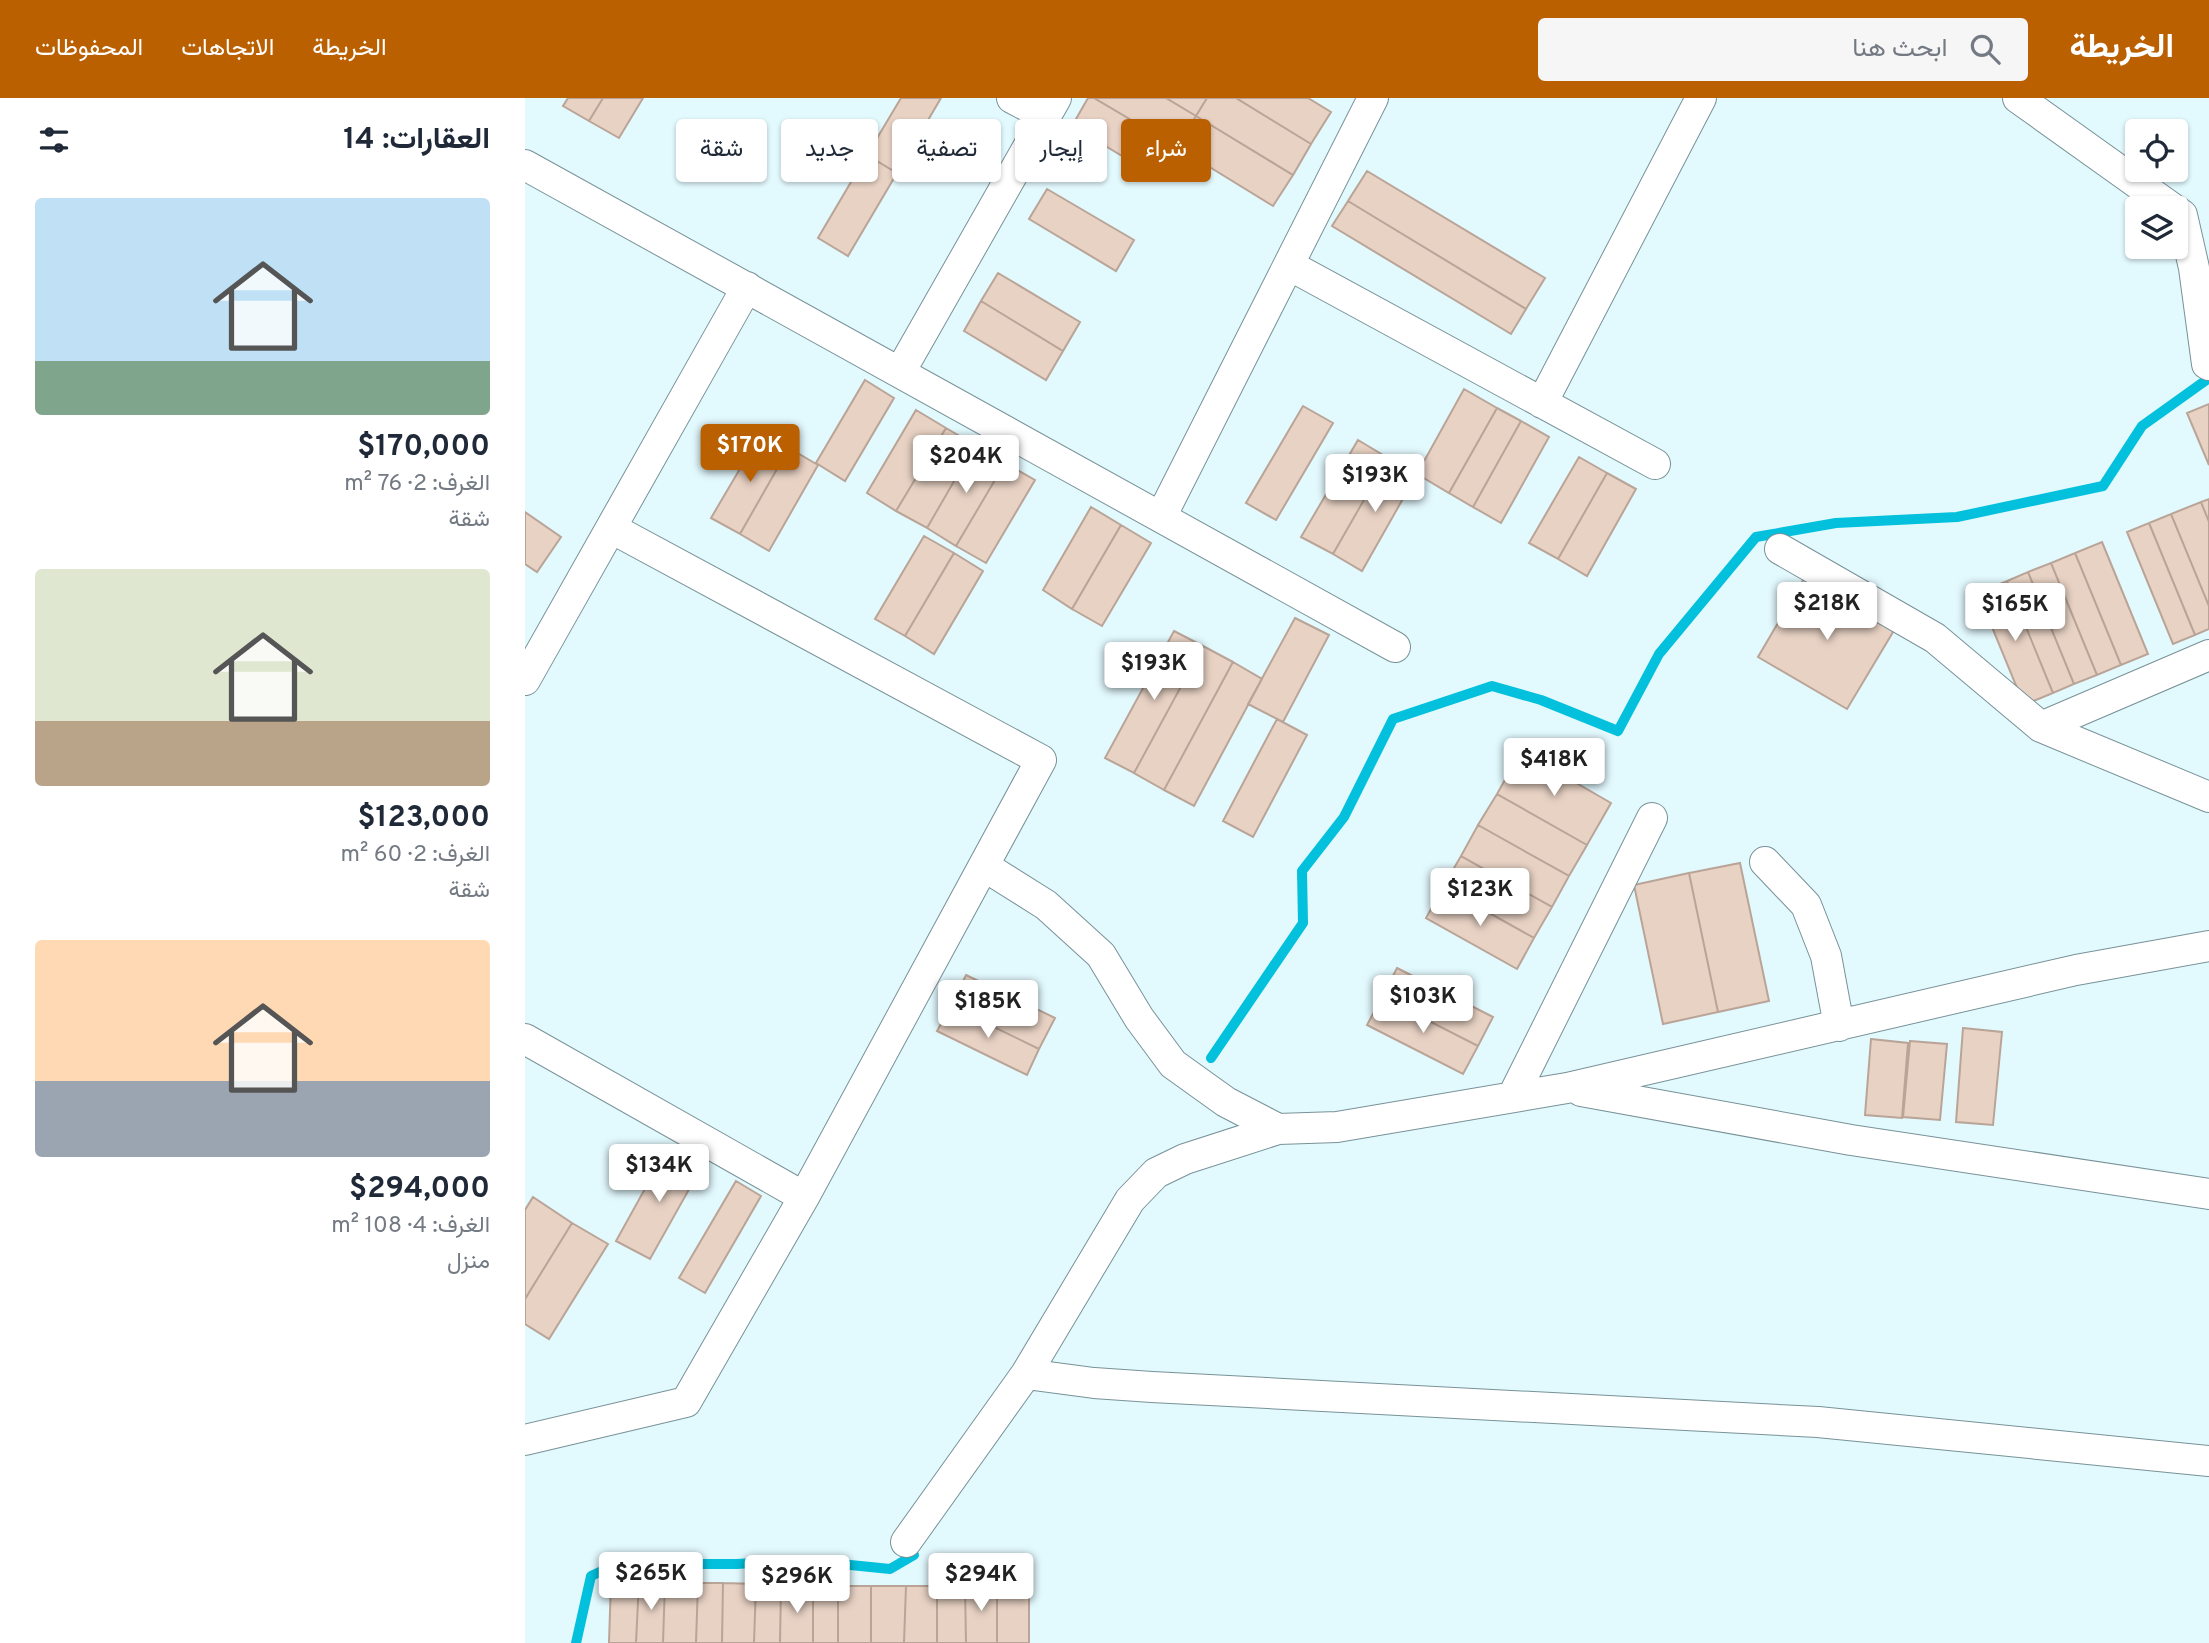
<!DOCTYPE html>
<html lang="ar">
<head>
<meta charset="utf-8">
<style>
  :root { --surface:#fff; --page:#f6f6f7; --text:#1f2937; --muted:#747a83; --accent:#ba6000 }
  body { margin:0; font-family:Overpass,Vazirmatn,sans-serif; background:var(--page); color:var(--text); direction:rtl; height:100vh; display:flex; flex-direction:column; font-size:26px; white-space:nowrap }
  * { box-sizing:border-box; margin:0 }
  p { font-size:23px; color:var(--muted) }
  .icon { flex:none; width:38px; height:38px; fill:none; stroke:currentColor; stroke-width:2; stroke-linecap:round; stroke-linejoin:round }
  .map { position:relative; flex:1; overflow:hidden; direction:ltr }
  .drawer { display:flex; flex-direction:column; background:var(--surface); width:525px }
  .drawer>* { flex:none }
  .top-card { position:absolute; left:21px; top:21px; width:665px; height:63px; direction:rtl; display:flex; gap:14px }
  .fabs { position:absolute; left:1600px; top:21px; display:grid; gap:14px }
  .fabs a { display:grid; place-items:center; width:63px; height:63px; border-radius:7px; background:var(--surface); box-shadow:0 2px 5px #0004; font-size:35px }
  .price { position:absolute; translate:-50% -60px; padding:0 16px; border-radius:7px; background:#fff; color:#222; font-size:23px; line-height:46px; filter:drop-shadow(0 2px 4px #0008) }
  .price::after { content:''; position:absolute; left:50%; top:42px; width:21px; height:16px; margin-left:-10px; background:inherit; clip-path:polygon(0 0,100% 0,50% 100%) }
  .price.active { background:var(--accent); color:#fff }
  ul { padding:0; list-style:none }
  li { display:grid; align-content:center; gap:14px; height:371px; padding:0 35px }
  li span { display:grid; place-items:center; height:217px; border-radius:7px; color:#555 }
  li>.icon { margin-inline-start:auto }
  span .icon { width:126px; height:126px; fill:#fffc; stroke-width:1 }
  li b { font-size:30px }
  h2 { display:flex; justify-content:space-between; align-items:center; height:84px; padding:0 35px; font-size:30px }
  .tag { padding:0 24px; border-radius:7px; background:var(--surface); box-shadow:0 2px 5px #0004; font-size:24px; line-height:63px }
  .tag.active { background:var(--accent); color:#fff }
  header { display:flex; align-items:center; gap:42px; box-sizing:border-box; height:98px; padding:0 35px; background:var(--accent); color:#fff }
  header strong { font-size:33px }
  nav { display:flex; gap:38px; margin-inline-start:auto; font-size:24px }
  .search { width:490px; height:63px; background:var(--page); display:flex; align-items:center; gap:18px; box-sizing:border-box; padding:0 24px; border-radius:7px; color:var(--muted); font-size:26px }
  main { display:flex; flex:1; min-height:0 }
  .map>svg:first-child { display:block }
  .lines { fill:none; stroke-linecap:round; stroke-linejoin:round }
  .stream { stroke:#03c0dc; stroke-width:10 }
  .building { fill:#e8d2c4; stroke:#b9a497; stroke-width:2 }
  .street-casing { stroke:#789298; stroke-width:32 }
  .street { stroke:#fff; stroke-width:30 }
</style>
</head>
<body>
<header>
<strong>الخريطة</strong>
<div class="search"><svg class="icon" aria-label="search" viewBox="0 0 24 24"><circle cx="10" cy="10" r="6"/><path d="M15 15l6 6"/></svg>ابحث هنا</div>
<nav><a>الخريطة</a><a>الاتجاهات</a><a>المحفوظات</a></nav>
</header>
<main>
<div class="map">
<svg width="1684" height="1545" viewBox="0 0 1684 1545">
  <rect width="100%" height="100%" fill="#e2f9fe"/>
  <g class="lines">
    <path class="stream" d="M 686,960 L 778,825 L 777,773 L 819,719 L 868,621 L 967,588 L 1016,602 L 1093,633 L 1134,556 L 1231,439 L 1311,425 L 1432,419 L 1578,388 L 1617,328 L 1684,280
      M 51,1545 L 66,1478 L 79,1472 L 114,1466 L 212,1466 L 276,1462 L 365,1471 L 389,1457"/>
  </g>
  <path class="building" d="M 43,0 L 78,0 L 64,23 L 38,8 Z
    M 78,0 L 118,0 L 94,40 L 64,23 Z
    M 376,0 L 416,0 L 372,75 L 342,57 Z
    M 563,0 L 569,0 L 652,49 L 634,80 L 547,28 Z
    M 569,0 L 641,0 L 671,18 L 652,49 Z
    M 641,0 L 682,0 L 671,18 Z
    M 682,0 L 711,0 L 786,46 L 768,77 L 671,18 Z
    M 711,0 L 783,0 L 806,14 L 786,46 Z
    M 671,18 L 768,77 L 748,108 L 652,49 Z
    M 342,57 L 372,75 L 323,158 L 293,140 Z
    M 842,73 L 1020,180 L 1001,211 L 823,103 Z
    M 522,91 L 609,142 L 591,173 L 504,121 Z
    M 823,103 L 1001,211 L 986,236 L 807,128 Z
    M 473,175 L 555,224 L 538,253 L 456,203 Z
    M 456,203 L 538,253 L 521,282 L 439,233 Z
    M 340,282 L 369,300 L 320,383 L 291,365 Z
    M 939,291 L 972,310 L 924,395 L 892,376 Z
    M 1684,306 L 1684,367 L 1662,315 Z
    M 778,308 L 808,325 L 751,422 L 721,405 Z
    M 972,310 L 996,323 L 948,409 L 924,395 Z
    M 391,312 L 421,330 L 371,413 L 342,395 Z
    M 996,323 L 1024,339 L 976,425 L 948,409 Z
    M 421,330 L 450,347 L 402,430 L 371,413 Z
    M 236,335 L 264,350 L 215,436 L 186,420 Z
    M 833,342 L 863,360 L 808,456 L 776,439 Z
    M 450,347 L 480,365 L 431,448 L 402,430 Z
    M 264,350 L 293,367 L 244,453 L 215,436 Z
    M 1054,359 L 1082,375 L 1033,461 L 1004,445 Z
    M 863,360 L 892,376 L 837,473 L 808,456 Z
    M 480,365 L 510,382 L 461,465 L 431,448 Z
    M 1082,375 L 1111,391 L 1062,478 L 1033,461 Z
    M 1684,401 L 1684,424 L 1676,404 Z
    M 1676,404 L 1684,424 L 1684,508 L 1646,416 Z
    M 566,409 L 596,427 L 547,511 L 518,492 Z
    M 0,414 L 36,439 L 12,474 L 0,466 Z
    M 1646,416 L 1684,508 L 1684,531 L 1670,537 L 1624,425 Z
    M 1624,425 L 1670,537 L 1648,546 L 1602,434 Z
    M 596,427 L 626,445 L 577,528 L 547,511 Z
    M 399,438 L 429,455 L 380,538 L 350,521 Z
    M 1577,444 L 1623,556 L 1596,567 L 1550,455 Z
    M 429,455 L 458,473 L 409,556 L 380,538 Z
    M 1550,455 L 1596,567 L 1572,577 L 1526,465 Z
    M 1526,465 L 1572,577 L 1549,586 L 1503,474 Z
    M 1503,474 L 1549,586 L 1528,595 L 1482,483 Z
    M 1281,477 L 1371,529 L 1322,611 L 1233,559 Z
    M 1482,483 L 1528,595 L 1499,607 L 1453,495 Z
    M 770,520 L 804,537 L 758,624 L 723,606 Z
    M 649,533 L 678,548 L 609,675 L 580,660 Z
    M 678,548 L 708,564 L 639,692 L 609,675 Z
    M 708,564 L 737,581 L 669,708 L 639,692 Z
    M 752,621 L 782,637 L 728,739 L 698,723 Z
    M 996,653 L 1086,705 L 1062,747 L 972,696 Z
    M 972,696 L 1062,747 L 1044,778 L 953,727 Z
    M 953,727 L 1044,778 L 1027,809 L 936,758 Z
    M 936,758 L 1027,809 L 1009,840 L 918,789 Z
    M 1215,765 L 1244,903 L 1193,914 L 1164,775 Z
    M 1164,775 L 1193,914 L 1138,926 L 1109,787 Z
    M 918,789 L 1009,840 L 992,871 L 901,820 Z
    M 872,870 L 968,919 L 953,948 L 857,899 Z
    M 441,877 L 530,920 L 514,951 L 426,908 Z
    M 857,899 L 953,948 L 938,976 L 842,927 Z
    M 426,908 L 514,951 L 502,977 L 412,933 Z
    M 1438,930 L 1477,934 L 1468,1027 L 1431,1024 Z
    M 1346,941 L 1383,945 L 1377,1020 L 1340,1017 Z
    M 1385,943 L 1422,946 L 1415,1022 L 1378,1019 Z
    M 142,1051 L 176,1070 L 125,1161 L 91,1143 Z
    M 211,1083 L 236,1098 L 180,1195 L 154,1180 Z
    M 8,1099 L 47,1125 L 0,1201 L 0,1112 Z
    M 47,1125 L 83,1146 L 24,1241 L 0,1226 L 0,1201 Z
    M 86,1483 L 114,1483 L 111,1545 L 84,1545 Z
    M 114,1483 L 140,1484 L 138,1545 L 111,1545 Z
    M 140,1484 L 173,1485 L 171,1545 L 138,1545 Z
    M 173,1485 L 198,1485 L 197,1545 L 171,1545 Z
    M 198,1485 L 231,1486 L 229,1545 L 197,1545 Z
    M 231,1486 L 256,1488 L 255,1545 L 229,1545 Z
    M 440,1486 L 441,1545 L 412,1545 L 412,1488 Z
    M 440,1486 L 472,1486 L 472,1545 L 441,1545 Z
    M 472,1486 L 504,1486 L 504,1545 L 472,1545 Z
    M 256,1488 L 288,1488 L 288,1545 L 255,1545 Z
    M 288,1488 L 313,1488 L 313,1545 L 288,1545 Z
    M 313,1488 L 346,1488 L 346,1545 L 313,1545 Z
    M 346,1488 L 381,1488 L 379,1545 L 346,1545 Z
    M 381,1488 L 412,1488 L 412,1545 L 379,1545 Z"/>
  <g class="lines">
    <defs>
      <path id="street" d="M 487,0 L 521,18
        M 1493,0 L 1647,110
        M 0,67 L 870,549
        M 1650,112 L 1657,117 L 1669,170 L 1682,266 L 1684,267
        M 764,167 L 1130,366
        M 375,274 L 531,0
        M 1017,305 L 1176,0
        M 636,419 L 848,0
        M 1255,451 L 1410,540 L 1516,629 L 1684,699
        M 0,582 L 222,189
        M 1516,629 L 1684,557
        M 1240,764 L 1281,807 L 1301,858 L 1314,928
        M 459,768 L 521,807 L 576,857 L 614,920 L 648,966 L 701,1004 L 753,1031
        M 0,941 L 279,1099
        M 1056,993 L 1326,1042 L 1684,1096
        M 988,998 L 1127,720
        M 501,1276 L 569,1285 L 627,1289 L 1293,1324 L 1684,1363
        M 0,1342 L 161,1304 L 279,1099 L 516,662 L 86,430
        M 381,1444 L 501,1276 L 605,1102 L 631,1075 L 660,1061 L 753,1031 L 812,1029 L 1042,990 L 1551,872 L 1684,848"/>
    </defs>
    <use href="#street" class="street-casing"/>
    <use href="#street" class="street"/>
  </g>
</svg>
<div class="fabs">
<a><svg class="icon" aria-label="locate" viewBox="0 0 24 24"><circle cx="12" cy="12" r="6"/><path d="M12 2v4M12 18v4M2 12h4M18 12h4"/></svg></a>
<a><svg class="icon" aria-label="layers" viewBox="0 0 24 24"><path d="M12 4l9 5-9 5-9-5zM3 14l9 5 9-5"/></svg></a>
</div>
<b class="price active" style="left:225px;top:386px">$170K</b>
<b class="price" style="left:441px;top:397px">$204K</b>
<b class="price" style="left:850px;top:416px">$193K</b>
<b class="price" style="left:1302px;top:544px">$218K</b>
<b class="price" style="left:1490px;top:545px">$165K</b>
<b class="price" style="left:629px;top:604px">$193K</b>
<b class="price" style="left:1029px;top:700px">$418K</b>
<b class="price" style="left:955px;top:830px">$123K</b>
<b class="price" style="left:898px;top:937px">$103K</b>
<b class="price" style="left:463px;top:942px">$185K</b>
<b class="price" style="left:134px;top:1106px">$134K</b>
<b class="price" style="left:126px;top:1514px">$265K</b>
<b class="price" style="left:456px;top:1515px">$294K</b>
<b class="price" style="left:272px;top:1517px">$296K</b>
<div class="top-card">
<a class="tag active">شراء</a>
<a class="tag">إيجار</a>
<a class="tag">تصفية</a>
<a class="tag">جديد</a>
<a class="tag">شقة</a>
</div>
</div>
<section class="drawer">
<h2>العقارات: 14<svg class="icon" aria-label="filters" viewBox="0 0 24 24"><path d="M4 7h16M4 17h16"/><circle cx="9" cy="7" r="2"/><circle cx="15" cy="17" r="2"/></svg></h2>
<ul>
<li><span style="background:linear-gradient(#bfe0f5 75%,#7fa58c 0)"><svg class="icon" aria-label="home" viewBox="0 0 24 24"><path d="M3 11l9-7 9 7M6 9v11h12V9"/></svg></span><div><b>$170,000</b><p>الغرف: 2 · 76 m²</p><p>شقة</p></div></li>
<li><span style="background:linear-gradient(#dfe7d0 70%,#b9a48a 0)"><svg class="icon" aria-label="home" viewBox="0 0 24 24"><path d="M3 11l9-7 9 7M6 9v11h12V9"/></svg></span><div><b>$123,000</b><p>الغرف: 2 · 60 m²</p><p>شقة</p></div></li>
<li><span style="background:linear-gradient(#ffd9b3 65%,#9aa5b1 0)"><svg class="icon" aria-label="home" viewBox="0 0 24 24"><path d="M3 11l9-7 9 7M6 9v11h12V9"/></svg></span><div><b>$294,000</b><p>الغرف: 4 · 108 m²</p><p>منزل</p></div></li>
</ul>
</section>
</main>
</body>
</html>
